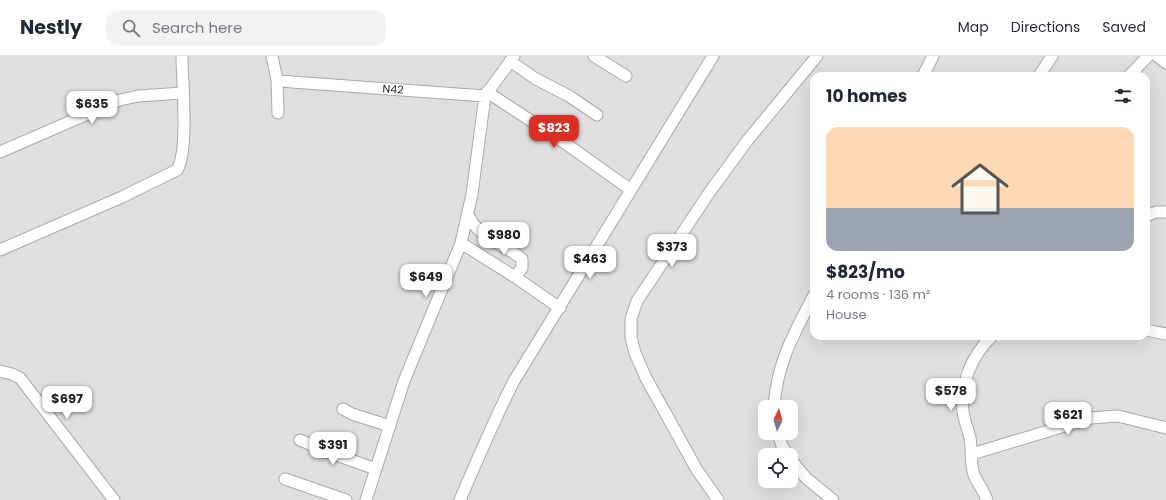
<!DOCTYPE html>
<html lang="en">
<head>
<meta charset="utf-8">
<style>
  :root { --surface:#fff; --page:#f2f2f3; --text:#1f2937; --muted:#747a83; --line:#e0e1e3; --accent:#d93025 }
  body { margin:0; font-family:Poppins,sans-serif; background:var(--page); color:var(--text); height:100vh; display:flex; flex-direction:column; font-size:15px; white-space:nowrap }
  * { box-sizing:border-box; margin:0 }
  p { font-size:13px; color:var(--muted) }
  .icon { flex:none; width:22px; height:22px; fill:none; stroke:currentColor; stroke-width:2; stroke-linecap:round; stroke-linejoin:round }
  .map { position:relative; flex:1; overflow:hidden }
  .panel { position:absolute; left:810px; top:16px; width:340px; height:268px; display:flex; flex-direction:column; background:var(--surface); border-radius:12px; box-shadow:0 4px 16px #0002 }
  .panel>* { flex:none }
  .needle { width:26px; rotate:5deg }
  .fabs { position:absolute; left:758px; top:344px; display:grid; gap:8px }
  .fabs a { display:grid; place-items:center; width:40px; height:40px; border-radius:8px; background:var(--surface); box-shadow:0 4px 16px #0002; font-size:20px }
  .price { position:absolute; translate:-50% -34px; padding:0 9px; border-radius:8px; background:#fff; color:#222; font-size:13px; line-height:26px; filter:drop-shadow(0 1px 2px #0008) }
  .price::after { content:''; position:absolute; left:50%; top:24px; width:12px; height:9px; margin-left:-6px; background:inherit; clip-path:polygon(0 0,100% 0,50% 100%) }
  .price.on { background:var(--accent); color:#fff }
  ul { padding:0; list-style:none }
  li { display:grid; align-content:center; gap:8px; height:212px; padding:0 16px }
  li+li { border-top:1px solid var(--line) }
  li span { display:grid; place-items:center; height:124px; border-radius:12px; color:#555 }
  li>.icon { margin-inline-start:auto }
  span .icon { width:72px; height:72px; fill:#fffc; stroke-width:1 }
  li b { font-size:17px }
  h2 { display:flex; justify-content:space-between; align-items:center; height:48px; padding:0 16px; font-size:17px }
  header { display:flex; align-items:center; gap:24px; box-sizing:border-box; height:56px; padding:0 20px; background:var(--surface); border-bottom:1px solid var(--line) }
  header strong { font-size:19px }
  nav { display:flex; gap:22px; margin-inline-start:auto; font-size:14px }
  .search { width:280px; height:36px; background:var(--page); display:flex; align-items:center; gap:10px; box-sizing:border-box; padding:0 14px; border-radius:12px; color:var(--muted); font-size:15px }
  .map>svg:first-child { display:block }
  .residential { fill:#e0dfdf; fill-rule:evenodd }
  .lines { fill:none; stroke-linecap:round; stroke-linejoin:round }
  .minor-casing { stroke:#a9a9a9; stroke-width:13 }
  .minor { stroke:#fff; stroke-width:11 }
  .labels { text-anchor:middle; stroke-width:3; stroke-linejoin:round; paint-order:stroke }
  .street-label { font-size:11px; fill:#222; stroke:#fff }
</style>
</head>
<body>
<header>
<strong>Nestly</strong>
<div class="search"><svg class="icon" aria-label="search" viewBox="0 0 24 24"><circle cx="10" cy="10" r="6"/><path d="M15 15l6 6"/></svg>Search here</div>
<nav><a>Map</a><a>Directions</a><a>Saved</a></nav>
</header>
<div class="map">
<svg width="1166" height="444" viewBox="0 0 1166 444">
  <rect width="100%" height="100%" fill="#f2efe9"/>
  <path class="residential" d="M 0,0 L 1166,0 L 1166,444 L 0,444 ZM 814,20 L 1146,20 L 1146,280 L 814,280 ZM 765,351 L 791,351 L 791,377 L 765,377 ZM 765,399 L 791,399 L 791,425 L 765,425 Z"/>
  <g class="lines">
    <defs>
      <path id="minor" d="M 272,0 L 277,24 L 292,26 L 485,40 L 514,0
        M 594,0 L 626,20
        M 1157,0 L 1166,7
        M 510,5 L 536,23 L 569,40 L 597,59
        M 923,20 L 933,0
        M 1039,20 L 1052,0
        M 1129,20 L 1148,0
        M 277,24 L 278,57
        M 487,36 L 562,85 L 631,134
        M 0,96 L 120,44 L 138,40 L 183,37
        M 468,159 C 471,164 474,170 479,174 C 491,186 509,192 522,203 L 522,212 L 515,221
        M 1146,160 L 1156,156 L 1166,156
        M 461,187 L 515,221 L 560,252
        M 0,194 L 122,141 L 177,114 C 189,95 182,25 182,0
        M 1146,274 L 1166,278
        M 0,315 L 12,318 L 20,322 L 114,444
        M 774,351 C 777,306 794,278 814,239
        M 343,353 L 352,358 L 390,370
        M 778,377 L 782,390 L 788,399
        M 300,384 L 328,396 L 376,413
        M 972,398 L 1091,362 L 1118,360 L 1166,372
        M 791,404 L 806,422 L 833,444
        M 285,423 L 346,444
        M 366,444 L 404,325 L 461,187 L 472,138 L 485,40
        M 460,444 C 477,404 494,364 514,325 L 713,0
        M 718,444 L 697,414 L 646,322 L 635,297 L 631,281 L 631,263 L 637,245 L 709,137 L 747,85 L 817,0
        M 987,444 C 984,435 978,428 974,419 C 970,408 972,394 970,382 C 968,373 964,365 963,355 C 960,328 972,299 992,280"/>
    </defs>
    <use href="#minor" class="minor-casing"/>
    <use href="#minor" class="minor"/>
  </g>
  <g class="labels">
    <g class="street-label">
      <text transform="translate(393 33) rotate(4)" y="4">N42</text>
    </g>
  </g>
</svg>
<div class="fabs">
<a><svg class="needle" viewBox="-14 -14 28 28"><path d="M0-13l5 13h-10z" fill="#e53935"/><path d="M0 13l5-13h-10z" fill="#747a83"/></svg></a>
<a><svg class="icon" aria-label="locate" viewBox="0 0 24 24"><circle cx="12" cy="12" r="6"/><path d="M12 2v4M12 18v4M2 12h4M18 12h4"/></svg></a>
</div>
<b class="price" style="left:92px;top:69px">$635</b>
<b class="price on" style="left:554px;top:93px">$823</b>
<b class="price" style="left:504px;top:200px">$980</b>
<b class="price" style="left:672px;top:212px">$373</b>
<b class="price" style="left:590px;top:224px">$463</b>
<b class="price" style="left:426px;top:242px">$649</b>
<b class="price" style="left:951px;top:356px">$578</b>
<b class="price" style="left:67px;top:364px">$697</b>
<b class="price" style="left:1068px;top:380px">$621</b>
<b class="price" style="left:333px;top:410px">$391</b>
<section class="panel">
<h2>10 homes<svg class="icon" aria-label="filters" viewBox="0 0 24 24"><path d="M4 7h16M4 17h16"/><circle cx="9" cy="7" r="2"/><circle cx="15" cy="17" r="2"/></svg></h2>
<ul>
<li><span style="background:linear-gradient(#ffd9b3 65%,#9aa5b1 0)"><svg class="icon" aria-label="home" viewBox="0 0 24 24"><path d="M3 11l9-7 9 7M6 9v11h12V9"/></svg></span><div><b>$823/mo</b><p>4 rooms · 136 m²</p><p>House</p></div></li>
</ul>
</section>
</div>
</body>
</html>
